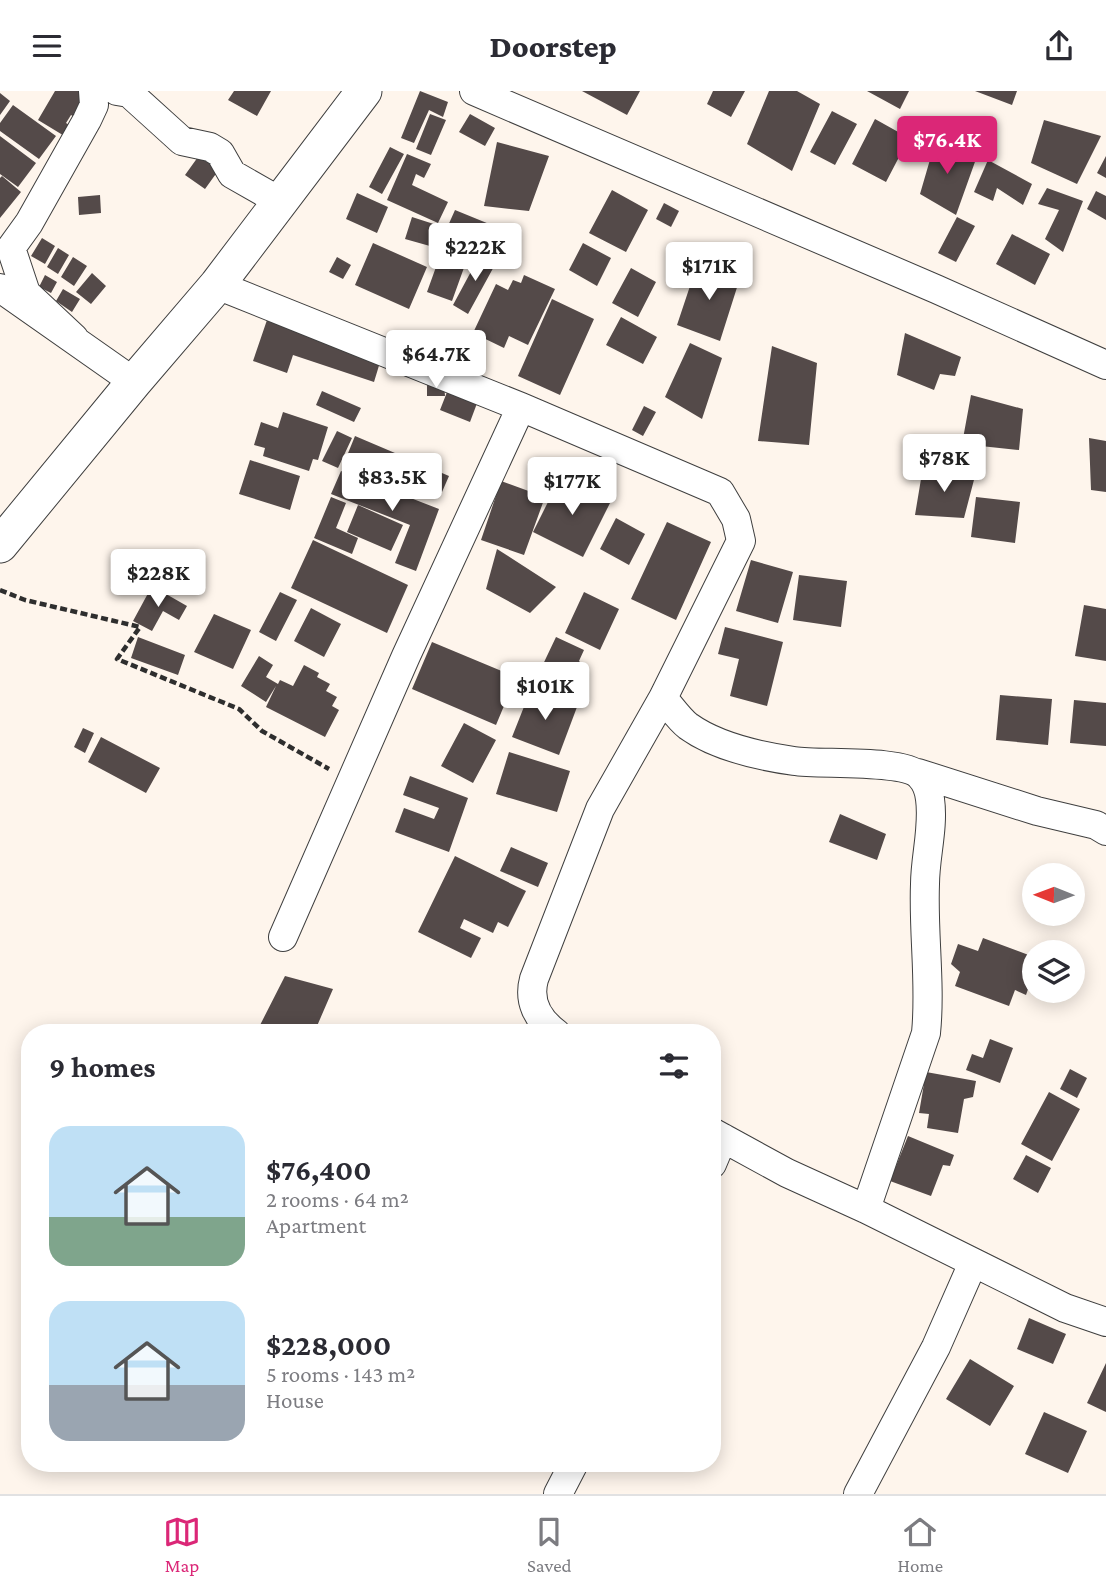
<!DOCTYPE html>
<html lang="en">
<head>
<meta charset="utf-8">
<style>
  :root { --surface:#fff; --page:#f2f2f3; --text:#2b2b33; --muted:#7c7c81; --line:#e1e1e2; --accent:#db2777 }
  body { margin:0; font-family:"Crimson Pro",serif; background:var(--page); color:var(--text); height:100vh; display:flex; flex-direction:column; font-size:26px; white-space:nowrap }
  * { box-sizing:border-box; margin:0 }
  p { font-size:23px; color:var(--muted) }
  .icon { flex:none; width:38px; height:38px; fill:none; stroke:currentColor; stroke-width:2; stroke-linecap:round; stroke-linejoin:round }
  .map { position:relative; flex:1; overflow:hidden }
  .side { position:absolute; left:21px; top:933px; width:700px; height:448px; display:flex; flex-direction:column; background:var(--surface); border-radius:28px; box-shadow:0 4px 18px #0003 }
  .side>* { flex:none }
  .needle { width:46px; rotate:271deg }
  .fabs { position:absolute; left:1022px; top:772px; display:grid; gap:14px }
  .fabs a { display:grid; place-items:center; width:63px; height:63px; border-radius:50%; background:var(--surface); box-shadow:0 4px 18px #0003; font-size:35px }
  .price { position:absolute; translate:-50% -60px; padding:0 16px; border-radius:7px; background:#fff; color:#222; font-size:23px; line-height:46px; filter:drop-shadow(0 2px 4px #0008) }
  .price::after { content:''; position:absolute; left:50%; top:42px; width:21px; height:16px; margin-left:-10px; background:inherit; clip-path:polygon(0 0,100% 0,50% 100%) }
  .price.current { background:var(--accent); color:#fff }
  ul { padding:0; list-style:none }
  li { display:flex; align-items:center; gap:21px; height:175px; padding:0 28px }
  li span { display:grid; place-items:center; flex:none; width:196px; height:140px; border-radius:21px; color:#555 }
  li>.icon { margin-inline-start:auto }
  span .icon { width:84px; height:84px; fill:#fffc; stroke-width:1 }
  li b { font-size:30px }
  h2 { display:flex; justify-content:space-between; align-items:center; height:84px; padding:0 28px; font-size:30px }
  header { display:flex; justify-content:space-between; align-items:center; height:91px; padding:0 28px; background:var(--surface); font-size:32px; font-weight:800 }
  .menu { display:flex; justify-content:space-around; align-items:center; height:98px; border-top:2px solid var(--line); background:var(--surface); font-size:19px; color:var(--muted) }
  .menu a { display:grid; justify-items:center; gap:4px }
  .menu .current { color:var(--accent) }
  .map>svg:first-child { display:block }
  .building { fill:#544a49 }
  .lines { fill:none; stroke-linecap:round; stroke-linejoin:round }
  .minor-casing { stroke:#3f3f3f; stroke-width:30 }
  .tertiary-casing { stroke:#3f3f3f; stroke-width:37 }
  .path { stroke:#2e2e2e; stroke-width:4.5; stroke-dasharray:7 3.5; stroke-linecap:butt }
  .minor { stroke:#fff; stroke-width:28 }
  .tertiary { stroke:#fff; stroke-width:35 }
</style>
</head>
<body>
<header><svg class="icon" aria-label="menu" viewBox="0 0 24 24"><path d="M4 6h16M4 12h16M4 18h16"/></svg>Doorstep<svg class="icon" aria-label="share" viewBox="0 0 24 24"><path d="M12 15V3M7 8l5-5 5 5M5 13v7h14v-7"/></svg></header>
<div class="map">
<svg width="1106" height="1403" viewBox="0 0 1106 1403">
  <rect width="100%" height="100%" fill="#fef5ec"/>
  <path class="building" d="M 55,0 L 91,0 L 82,31 L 71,24 L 66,32 L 77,39 L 71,49 L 38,29 Z
    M 234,0 L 271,0 L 257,25 L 228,9 Z
    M 420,0 L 448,11 L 443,26 L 429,19 L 414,52 L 401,47 Z
    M 582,0 L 640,0 L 627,24 Z
    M 713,0 L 745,0 L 731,26 L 707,13 Z
    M 769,0 L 797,0 L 820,13 L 792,80 L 747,53 Z
    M 867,0 L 909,0 L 900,18 Z
    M 975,0 L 1017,0 L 1012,14 Z
    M 0,2 L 10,10 L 0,24 Z
    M 13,14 L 56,45 L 39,68 L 0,40 L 0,32 Z
    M 832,20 L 857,33 L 835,74 L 810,61 Z
    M 430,23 L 446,29 L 431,64 L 416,58 Z
    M 470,23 L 495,37 L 485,55 L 459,41 Z
    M 875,28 L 909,47 L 886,91 L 852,73 Z
    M 1044,29 L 1101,45 L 1077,93 L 1031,72 Z
    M 0,45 L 36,72 L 18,96 L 0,83 Z
    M 936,48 L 976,68 L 956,124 L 920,103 Z
    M 497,51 L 549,65 L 529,120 L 484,115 Z
    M 390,56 L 404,63 L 382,103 L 369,96 Z
    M 203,59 L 223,73 L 205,98 L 185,84 Z
    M 407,63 L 431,73 L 424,87 L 416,83 L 412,94 L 448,111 L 438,132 L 387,109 Z
    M 1106,65 L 1106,87 L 1097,82 Z
    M 988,69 L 1032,93 L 1023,114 L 997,97 L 993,110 L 974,101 Z
    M 2,85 L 21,101 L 0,127 L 0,87 Z
    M 1047,97 L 1083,110 L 1063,161 L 1045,148 L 1059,119 L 1038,113 Z
    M 612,99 L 648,119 L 626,161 L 589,142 Z
    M 1096,100 L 1106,105 L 1106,129 L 1087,118 Z
    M 357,102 L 388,116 L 377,142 L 346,128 Z
    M 100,104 L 101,122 L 79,124 L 78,106 Z
    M 664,112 L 679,120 L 671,136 L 656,128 Z
    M 455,119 L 511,142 L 503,161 L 447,137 Z
    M 412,126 L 443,136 L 437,157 L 405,148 Z
    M 957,126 L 975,135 L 956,171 L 938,162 Z
    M 1012,143 L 1050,163 L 1035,194 L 996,173 Z
    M 42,147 L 55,155 L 45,173 L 31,165 Z
    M 445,151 L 470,160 L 452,210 L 427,201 Z
    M 373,152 L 427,176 L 409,218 L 355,194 Z
    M 583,152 L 611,167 L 597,195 L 569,179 Z
    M 58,157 L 69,164 L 58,183 L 47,176 Z
    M 481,162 L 497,170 L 468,223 L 453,214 Z
    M 73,166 L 87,175 L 74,195 L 61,186 Z
    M 337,166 L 351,174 L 343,188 L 329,181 Z
    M 697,174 L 740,187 L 720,250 L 677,234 Z
    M 631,177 L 656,191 L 638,226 L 612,212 Z
    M 92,182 L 106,195 L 91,213 L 76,201 Z
    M 45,184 L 57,191 L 51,202 L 39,196 Z
    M 524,184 L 555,198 L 528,254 L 509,245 L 504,257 L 473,242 L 496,193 L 508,199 L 513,189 L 521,192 Z
    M 63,198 L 80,208 L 72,221 L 56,210 Z
    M 552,208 L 594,228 L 560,304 L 518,285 Z
    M 621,226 L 657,246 L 643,273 L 606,254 Z
    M 267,229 L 381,268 L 374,291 L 293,264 L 287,282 L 253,270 Z
    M 905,242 L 961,266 L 955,285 L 940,283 L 934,299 L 897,284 Z
    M 690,252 L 722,267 L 702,328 L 665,306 Z
    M 772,255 L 817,272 L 809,354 L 758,350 Z
    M 427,292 L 444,292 L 445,305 L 427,305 Z
    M 449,296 L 479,307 L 470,331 L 440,319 Z
    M 322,300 L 361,317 L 354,331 L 316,314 Z
    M 971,304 L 1023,318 L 1019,359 L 962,353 Z
    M 644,315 L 656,321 L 643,345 L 632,339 Z
    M 283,321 L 328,336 L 318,369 L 313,368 L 309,380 L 263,365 L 265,357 L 254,354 L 261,331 L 278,337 Z
    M 337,340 L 352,347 L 338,377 L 322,370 Z
    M 355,345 L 449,385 L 442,401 L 359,366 L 352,382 L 342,377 Z
    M 1089,347 L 1106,350 L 1106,401 L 1091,399 Z
    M 250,369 L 300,385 L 290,419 L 239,403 Z
    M 923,376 L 975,385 L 964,427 L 915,424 Z
    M 341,380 L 439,418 L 416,480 L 395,472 L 410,434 L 331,403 Z
    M 561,385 L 611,410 L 583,466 L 533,441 Z
    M 501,390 L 545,406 L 524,464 L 481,449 Z
    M 331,406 L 346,412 L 336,437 L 358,447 L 352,463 L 314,447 Z
    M 976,406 L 1020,411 L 1015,452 L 971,446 Z
    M 358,414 L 403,434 L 391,460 L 347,441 Z
    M 616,427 L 645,443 L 629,474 L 600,458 Z
    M 667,431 L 711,451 L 676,529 L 631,508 Z
    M 313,449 L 408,494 L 387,542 L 291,497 Z
    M 497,458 L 556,496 L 530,522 L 486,498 Z
    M 751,469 L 793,481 L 778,532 L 736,520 Z
    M 799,484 L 847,490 L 841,536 L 793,529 Z
    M 152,495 L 187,515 L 179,529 L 163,520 L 152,540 L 133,530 Z
    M 280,501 L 297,509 L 276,550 L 259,541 Z
    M 584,501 L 619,518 L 600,559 L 565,542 Z
    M 1084,514 L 1106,518 L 1106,570 L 1075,565 Z
    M 311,517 L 341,533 L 324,566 L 294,550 Z
    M 214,523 L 251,539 L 233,578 L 194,561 Z
    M 725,536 L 783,551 L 767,615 L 730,605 L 739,568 L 718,563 Z
    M 138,546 L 185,564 L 178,584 L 131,567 Z
    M 556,546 L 584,559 L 579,570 L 587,578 L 581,593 L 569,587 L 564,598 L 537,586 Z
    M 432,551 L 516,586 L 496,634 L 412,598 Z
    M 259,565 L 273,574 L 266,586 L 278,593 L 280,589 L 293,595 L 304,574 L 319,582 L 317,586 L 330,593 L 326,600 L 337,606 L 332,615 L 339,619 L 325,646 L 266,616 L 276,595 L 266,611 L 241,595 Z
    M 531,598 L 577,616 L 559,664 L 512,646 Z
    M 1000,604 L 1052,608 L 1048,654 L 996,649 Z
    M 1074,609 L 1106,612 L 1106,655 L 1070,652 Z
    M 464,632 L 496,649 L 473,692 L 441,675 Z
    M 83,637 L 94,642 L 85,662 L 74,656 Z
    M 101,646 L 160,677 L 146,702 L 88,671 Z
    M 509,661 L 570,680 L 557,721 L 496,703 Z
    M 410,685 L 468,707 L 449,761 L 395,741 L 404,717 L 434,728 L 439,717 L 403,704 Z
    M 840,723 L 886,743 L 877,769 L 829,751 Z
    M 511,756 L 548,772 L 538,796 L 500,780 Z
    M 455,765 L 526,800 L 508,836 L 498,831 L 493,842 L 464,828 L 460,837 L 481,847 L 471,867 L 418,841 Z
    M 983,847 L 1034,866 L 1034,881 L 1026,904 L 1015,899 L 1009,915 L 955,895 L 960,881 L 951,873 L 958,853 L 978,860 Z
    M 285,885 L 333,898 L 314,942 L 256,942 Z
    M 990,948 L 1013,957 L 1000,992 L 966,979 L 972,963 L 983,967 Z
    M 1070,978 L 1087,987 L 1077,1007 L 1060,998 Z
    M 926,981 L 976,990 L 973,1006 L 964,1008 L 958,1042 L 927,1037 L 929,1023 L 919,1022 Z
    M 1049,1001 L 1080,1018 L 1052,1070 L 1021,1053 Z
    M 908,1045 L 954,1064 L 950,1075 L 943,1074 L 931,1105 L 890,1090 Z
    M 1026,1064 L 1051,1077 L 1038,1102 L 1013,1088 Z
    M 1029,1227 L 1066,1243 L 1053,1273 L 1017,1258 Z
    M 970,1268 L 1014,1295 L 990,1335 L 946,1308 Z
    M 1106,1272 L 1106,1321 L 1087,1312 Z
    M 1044,1321 L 1087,1340 L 1068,1382 L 1025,1363 Z"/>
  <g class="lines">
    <defs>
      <path id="minor" d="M 117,0 L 129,2 L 182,50 L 210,56 L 220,62 L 232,83 L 281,111
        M 474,0 L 936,198 L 1106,274
        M 217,194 L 521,316 L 720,401 L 736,428 L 741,450 L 663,607 L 600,718 L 534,888 C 528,910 537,928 556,942
        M 0,197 L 134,291
        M 74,247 L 26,202 L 11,157 L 29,132 L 87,29 L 94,14 L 93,0
        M 663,607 C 671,616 679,628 688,635 C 717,656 759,665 794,670 C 820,674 904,668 920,685 C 926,691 929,699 930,708 C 934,736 925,766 925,793 C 923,843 931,893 926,942 L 866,1118
        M 918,682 L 1037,720 L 1096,734 L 1106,740
        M 283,846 L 406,565 L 521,316
        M 712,1041 L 787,1082 L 866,1118 L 1065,1217 L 1106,1231
        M 712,1073 L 723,1047
        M 558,1403 L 574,1372
        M 858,1403 L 936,1256 L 973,1172"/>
      <path id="tertiary" d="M 0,454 L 134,291 L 217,194 L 364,0"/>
    </defs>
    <use href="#minor" class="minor-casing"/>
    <use href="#tertiary" class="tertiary-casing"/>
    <path class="path" d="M 0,499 L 25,509 L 140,536 L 117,568 L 239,618 L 262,640 L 329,678"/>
    <use href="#minor" class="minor"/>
    <use href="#tertiary" class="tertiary"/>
  </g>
</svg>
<div class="fabs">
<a><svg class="needle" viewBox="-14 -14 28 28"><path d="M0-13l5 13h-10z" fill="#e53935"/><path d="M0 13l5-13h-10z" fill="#7c7c81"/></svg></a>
<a><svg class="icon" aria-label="layers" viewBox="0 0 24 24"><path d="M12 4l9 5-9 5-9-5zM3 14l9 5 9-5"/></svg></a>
</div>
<b class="price current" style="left:947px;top:85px">$76.4K</b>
<b class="price" style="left:475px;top:192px">$222K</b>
<b class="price" style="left:709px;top:211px">$171K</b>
<b class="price" style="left:436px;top:299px">$64.7K</b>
<b class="price" style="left:944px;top:403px">$78K</b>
<b class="price" style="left:392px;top:422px">$83.5K</b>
<b class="price" style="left:572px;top:426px">$177K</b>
<b class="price" style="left:158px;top:518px">$228K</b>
<b class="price" style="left:545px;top:631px">$101K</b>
<section class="side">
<h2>9 homes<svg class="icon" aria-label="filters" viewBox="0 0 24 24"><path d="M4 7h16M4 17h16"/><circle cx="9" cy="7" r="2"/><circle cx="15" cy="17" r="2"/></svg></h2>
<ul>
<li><span style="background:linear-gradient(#bfe0f5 65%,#7fa58c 0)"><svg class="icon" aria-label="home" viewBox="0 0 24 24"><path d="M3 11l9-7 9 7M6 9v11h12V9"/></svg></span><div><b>$76,400</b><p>2 rooms · 64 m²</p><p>Apartment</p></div></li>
<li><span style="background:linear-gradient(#bfe0f5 60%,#9aa5b1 0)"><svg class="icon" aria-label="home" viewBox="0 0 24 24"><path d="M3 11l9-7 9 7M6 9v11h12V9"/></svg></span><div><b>$228,000</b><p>5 rooms · 143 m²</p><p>House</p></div></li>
</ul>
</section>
</div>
<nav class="menu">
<a class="current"><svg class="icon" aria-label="map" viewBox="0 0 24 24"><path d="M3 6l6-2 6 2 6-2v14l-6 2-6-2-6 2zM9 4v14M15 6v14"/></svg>Map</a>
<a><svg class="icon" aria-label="saved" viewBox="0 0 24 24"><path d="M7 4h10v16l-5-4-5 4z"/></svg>Saved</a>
<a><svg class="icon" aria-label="home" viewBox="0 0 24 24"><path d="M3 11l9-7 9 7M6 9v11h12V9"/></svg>Home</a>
</nav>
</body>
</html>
